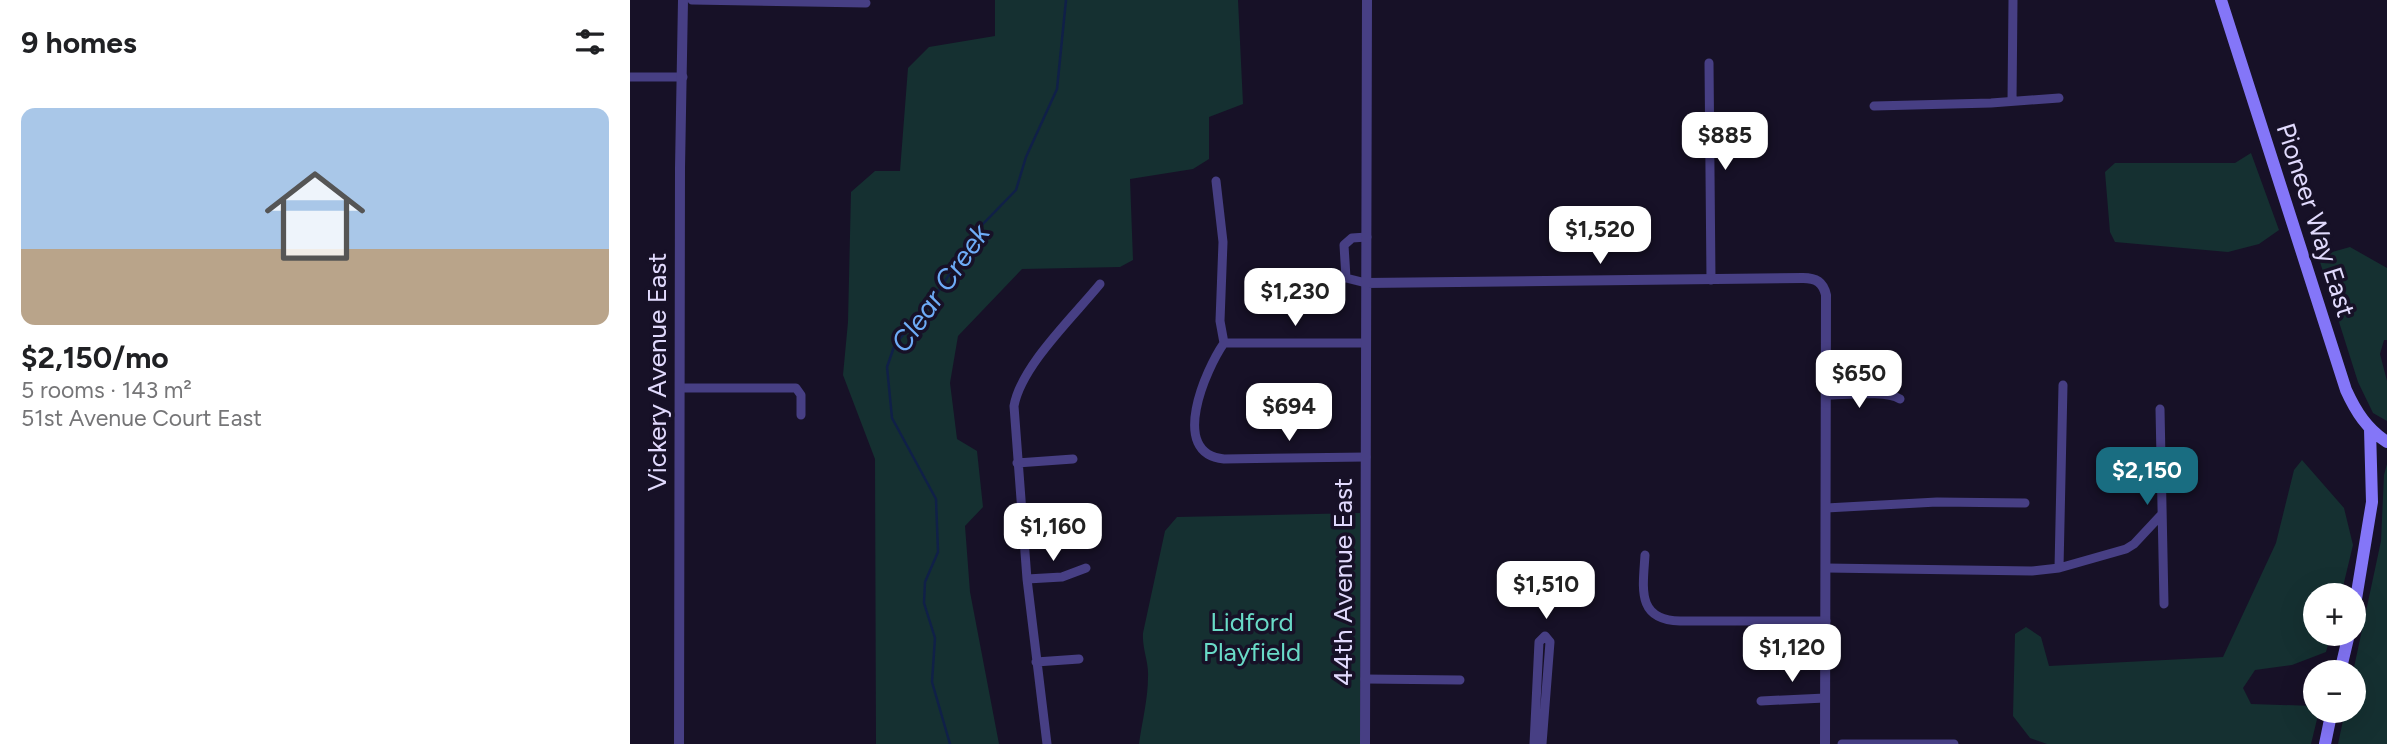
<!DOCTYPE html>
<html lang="en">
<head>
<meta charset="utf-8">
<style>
  :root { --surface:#fff; --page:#f6f6f6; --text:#202124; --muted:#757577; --accent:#196d81 }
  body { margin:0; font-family:Figtree,sans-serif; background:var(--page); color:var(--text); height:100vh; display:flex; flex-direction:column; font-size:26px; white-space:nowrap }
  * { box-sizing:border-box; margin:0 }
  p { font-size:23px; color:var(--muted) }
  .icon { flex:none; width:38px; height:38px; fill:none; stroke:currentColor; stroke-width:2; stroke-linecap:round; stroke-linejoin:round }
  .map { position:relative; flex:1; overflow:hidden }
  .details { display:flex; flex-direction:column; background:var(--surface); width:630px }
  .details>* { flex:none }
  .buttons { position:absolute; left:1673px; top:583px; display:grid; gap:14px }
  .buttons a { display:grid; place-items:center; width:63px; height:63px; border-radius:50%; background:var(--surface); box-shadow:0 7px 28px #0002; font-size:35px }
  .price { position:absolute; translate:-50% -60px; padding:0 16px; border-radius:14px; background:#fff; color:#222; font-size:23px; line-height:46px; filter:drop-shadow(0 2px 4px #0008) }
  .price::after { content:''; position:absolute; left:50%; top:42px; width:21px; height:16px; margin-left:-10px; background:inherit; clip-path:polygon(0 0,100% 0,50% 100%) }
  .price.on { background:var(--accent); color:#fff }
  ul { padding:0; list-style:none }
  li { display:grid; align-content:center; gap:14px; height:371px; padding:0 21px }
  li span { display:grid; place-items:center; height:217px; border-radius:14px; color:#555 }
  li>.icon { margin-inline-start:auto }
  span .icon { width:126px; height:126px; fill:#fffc; stroke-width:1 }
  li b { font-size:30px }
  h2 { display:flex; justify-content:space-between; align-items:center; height:84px; padding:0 21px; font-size:30px }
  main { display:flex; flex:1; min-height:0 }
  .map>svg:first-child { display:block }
  .green { fill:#153031 }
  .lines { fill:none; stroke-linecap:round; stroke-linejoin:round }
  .stream { stroke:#102048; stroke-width:2.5 }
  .minor { stroke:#473f84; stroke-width:9 }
  .tertiary { stroke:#473f84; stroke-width:10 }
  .secondary { stroke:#8476f8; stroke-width:12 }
  .labels { text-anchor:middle; stroke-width:7; stroke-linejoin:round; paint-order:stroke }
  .street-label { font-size:26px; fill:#e1dafd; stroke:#171127 }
  .park-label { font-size:26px; fill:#69dac7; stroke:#171127 }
  .water-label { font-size:28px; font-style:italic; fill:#6eacf7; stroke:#171127 }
</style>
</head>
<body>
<main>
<section class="details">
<h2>9 homes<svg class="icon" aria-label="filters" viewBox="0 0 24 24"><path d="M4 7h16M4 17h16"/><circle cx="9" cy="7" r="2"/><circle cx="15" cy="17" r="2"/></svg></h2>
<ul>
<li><span style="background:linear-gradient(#a9c7e8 65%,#b9a48a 0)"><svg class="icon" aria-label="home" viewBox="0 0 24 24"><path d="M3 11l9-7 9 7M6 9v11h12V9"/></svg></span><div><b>$2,150/mo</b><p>5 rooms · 143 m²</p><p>51st Avenue Court East</p></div></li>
</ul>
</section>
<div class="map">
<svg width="1757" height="744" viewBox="0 0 1757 744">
  <rect width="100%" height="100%" fill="#171127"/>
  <path class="green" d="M 365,0 L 608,0 L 613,104 L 579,117 L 579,159 L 563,169 L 500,179 L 503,260 L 490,267 L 392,269 L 328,336 L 320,383 L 327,439 L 347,451 L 353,507 L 335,526 L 340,592 L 369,744 L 246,744 L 245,459 L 213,375 L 218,322 L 221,192 L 245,171 L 270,171 L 278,68 L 299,47 L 365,36 Z
    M 1621,153 L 1649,230 L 1629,244 L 1598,252 L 1485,242 L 1480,232 L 1475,172 L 1485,163 L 1605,163 Z
    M 1720,247 L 1757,268 L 1757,340 L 1754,340 L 1750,354 L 1757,381 L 1757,421 L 1743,413 L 1728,382 L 1690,262 L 1695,254 Z
    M 1672,460 L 1714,508 L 1723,545 L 1711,595 L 1685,595 L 1685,634 L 1701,634 L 1696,652 L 1662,665 L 1625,670 L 1613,688 L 1621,704 L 1685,706 L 1685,710 L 1689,711 L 1681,744 L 1417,744 L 1400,738 L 1383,716 L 1385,634 L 1396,627 L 1411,637 L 1419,666 L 1593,657 L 1646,543 L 1664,470 Z
    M 1757,464 L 1757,744 L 1708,744 L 1715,711 L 1724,710 L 1723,672 L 1751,541 L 1754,475 Z
    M 730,513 L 730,744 L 509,744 C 512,722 518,699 518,677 C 519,662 512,649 513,633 L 535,531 L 547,517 Z"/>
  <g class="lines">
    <path class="stream" d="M 320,744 L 302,682 L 305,638 L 294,603 L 295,582 L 308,552 L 306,499 L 262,418 L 257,367 L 265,344 L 298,307 L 350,227 L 386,190 L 396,157 L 427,89 L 436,0"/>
    <path class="minor" d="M 62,0 L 236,3
      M 1079,63 L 1081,280
      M 0,77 L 53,77
      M 1382,101 L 1383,0
      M 1244,106 L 1361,103 L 1429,98
      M 586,181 L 593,242 L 590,321 L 594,343
      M 736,283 L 716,278 L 714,245 L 722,238 L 737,237
      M 594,343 C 576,369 538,454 594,459 L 736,457
      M 594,343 L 736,343
      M 50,388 L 166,388 L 171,395 L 171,415
      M 1196,395 C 1214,395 1257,390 1270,399
      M 1530,409 L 1534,604
      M 387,463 L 443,459
      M 1196,508 L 1307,502 L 1395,503
      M 1015,555 C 1013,588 1006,620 1050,621 L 1196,621
      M 1196,568 L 1402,571 L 1429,568 L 1496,549 L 1504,544 L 1532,514
      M 1429,568 L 1433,385
      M 397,579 L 432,577 L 456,568
      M 406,662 L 449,659
      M 735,679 L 830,680
      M 1131,701 L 1195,698
      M 417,744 L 397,579 L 384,406 C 391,366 444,316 470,284
      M 904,744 L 909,642 L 915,636 L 920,642 L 912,744
      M 1212,744 L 1324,744"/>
    <path class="tertiary" d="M 736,283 L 1173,278 C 1186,278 1193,282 1196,295 L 1195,744
      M 49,744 L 50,168 L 53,0
      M 735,744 L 737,0"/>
    <path class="secondary" d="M 1591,0 L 1716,390 C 1726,412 1737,429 1757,442
      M 1724,611 L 1742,502 L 1740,429
      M 1710,672 L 1719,634
      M 1695,744 L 1702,710"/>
  </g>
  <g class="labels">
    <g class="street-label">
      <text transform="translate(1686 220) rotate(72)" y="9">Pioneer Way East</text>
      <text transform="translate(27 372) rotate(-90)" y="9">Vickery Avenue East</text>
      <text transform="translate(713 582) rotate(-90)" y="9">44th Avenue East</text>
    </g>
    <g class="park-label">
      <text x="622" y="631">Lidford<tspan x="622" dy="30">Playfield</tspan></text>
    </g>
    <g class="water-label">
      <text transform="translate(310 288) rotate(-55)" y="10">Clear Creek</text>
    </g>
  </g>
</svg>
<div class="buttons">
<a>+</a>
<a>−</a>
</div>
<b class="price" style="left:1095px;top:172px">$885</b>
<b class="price" style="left:970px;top:266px">$1,520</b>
<b class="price" style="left:665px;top:328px">$1,230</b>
<b class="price" style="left:1229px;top:410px">$650</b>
<b class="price" style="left:659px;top:443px">$694</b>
<b class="price on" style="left:1517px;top:507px">$2,150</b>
<b class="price" style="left:423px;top:563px">$1,160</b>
<b class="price" style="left:916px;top:621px">$1,510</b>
<b class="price" style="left:1162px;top:684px">$1,120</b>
</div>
</main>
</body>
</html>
